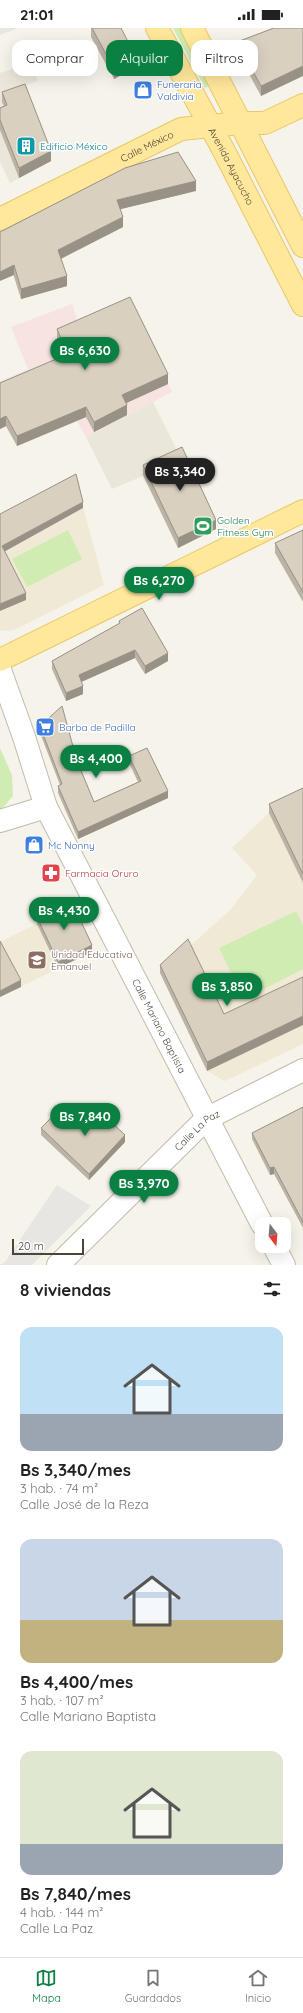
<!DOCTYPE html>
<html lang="es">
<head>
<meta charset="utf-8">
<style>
  :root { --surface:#fff; --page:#f6f6f6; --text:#202124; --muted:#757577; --line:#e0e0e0; --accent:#0b8043 }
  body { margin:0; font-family:Quicksand,sans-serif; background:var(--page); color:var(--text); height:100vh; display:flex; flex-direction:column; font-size:15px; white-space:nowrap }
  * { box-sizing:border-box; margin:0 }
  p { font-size:13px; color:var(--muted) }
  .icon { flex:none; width:22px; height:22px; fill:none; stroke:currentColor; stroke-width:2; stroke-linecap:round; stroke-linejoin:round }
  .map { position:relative; height:1237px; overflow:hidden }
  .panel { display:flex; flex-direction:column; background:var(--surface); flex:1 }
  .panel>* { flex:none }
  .top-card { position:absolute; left:12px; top:12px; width:279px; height:36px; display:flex; gap:8px }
  .needle { width:26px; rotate:164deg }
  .tools { position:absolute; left:255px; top:1189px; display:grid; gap:8px }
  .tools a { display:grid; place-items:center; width:36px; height:36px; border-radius:8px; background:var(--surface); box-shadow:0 4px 16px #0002; font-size:20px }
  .scale { position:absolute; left:12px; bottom:10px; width:72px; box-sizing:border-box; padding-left:4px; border:2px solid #4b4538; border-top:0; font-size:11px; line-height:14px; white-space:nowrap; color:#4b4538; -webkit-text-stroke:3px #fff; paint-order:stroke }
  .price { position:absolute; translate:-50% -34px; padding:0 9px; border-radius:14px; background:var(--accent); color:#fff; font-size:13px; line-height:26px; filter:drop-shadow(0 1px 2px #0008) }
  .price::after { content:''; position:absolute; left:50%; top:24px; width:12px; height:9px; margin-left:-6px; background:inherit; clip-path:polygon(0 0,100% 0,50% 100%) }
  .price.selected { background:#222; color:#fff }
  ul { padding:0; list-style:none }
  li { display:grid; align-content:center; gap:8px; height:212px; padding:0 20px }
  li span { display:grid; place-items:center; height:124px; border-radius:12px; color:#555 }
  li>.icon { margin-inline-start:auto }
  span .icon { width:72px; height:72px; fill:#fffc; stroke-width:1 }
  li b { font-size:17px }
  h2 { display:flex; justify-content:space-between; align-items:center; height:48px; padding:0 20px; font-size:17px }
  .tag { padding:0 14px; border-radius:12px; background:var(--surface); box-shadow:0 4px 16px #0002; font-size:14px; line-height:36px }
  .tag.selected { background:var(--accent); color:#fff }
  .status { display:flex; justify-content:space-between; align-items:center; height:28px; padding:0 20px; background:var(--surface); direction:ltr }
  .status svg { height:11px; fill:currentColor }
  .tabs { display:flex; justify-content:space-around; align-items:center; height:56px; border-top:1px solid var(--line); background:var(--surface); font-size:11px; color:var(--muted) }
  .tabs a { display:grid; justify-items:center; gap:2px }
  .tabs .selected { color:var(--accent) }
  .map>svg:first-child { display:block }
  .residential { fill:#eae6d9 }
  .education { fill:#f0e9d5 }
  .medical { fill:#f7e3df }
  .green { fill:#d0ecb3 }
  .parking { fill:#e8e6e3 }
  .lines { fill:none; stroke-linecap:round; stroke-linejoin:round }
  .minor-casing { stroke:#c2bcad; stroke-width:24 }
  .major-casing { stroke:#eac866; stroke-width:24 }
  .minor { stroke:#fff; stroke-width:22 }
  .major { stroke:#ffe79b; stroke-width:22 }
  .wall { fill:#bbb3a5 }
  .shaded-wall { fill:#989286 }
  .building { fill:#d9d0c0; stroke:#989286 }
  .labels { text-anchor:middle; stroke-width:3; stroke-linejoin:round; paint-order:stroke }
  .shop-label { font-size:10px; fill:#366cbe; stroke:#fff; text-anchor:start }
  .culture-label { font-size:10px; fill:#0d838f; stroke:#fff; text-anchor:start }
  .street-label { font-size:10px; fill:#4b4538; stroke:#fff }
  .leisure-label { font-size:10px; fill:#27864d; stroke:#fff; text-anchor:start }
  .health-label { font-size:10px; fill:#be3a42; stroke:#fff; text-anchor:start }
  .education-label { font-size:10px; fill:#785e54; stroke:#fff; text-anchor:start }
</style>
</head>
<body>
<div class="status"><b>21:01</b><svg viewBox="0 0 49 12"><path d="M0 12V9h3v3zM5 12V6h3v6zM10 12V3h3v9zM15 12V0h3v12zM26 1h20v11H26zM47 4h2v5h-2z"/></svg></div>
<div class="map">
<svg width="303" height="1237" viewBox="0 0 303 1237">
  <rect width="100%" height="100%" fill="#f6f3eb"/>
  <path class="residential" d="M 30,35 L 38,53 L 21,58 L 51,133 L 10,155 L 0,134 L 0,45 Z
    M 153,374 L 216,501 L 178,520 L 143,448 L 112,461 L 86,409 Z"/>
  <path class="education" d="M 76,452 L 104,557 L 14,602 L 2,603 L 0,602 L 0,493 Z
    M 303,769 L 303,1016 L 225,1053 L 207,1043 L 160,945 L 231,881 L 257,847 L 232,820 L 269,785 Z
    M 71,879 L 92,924 L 0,969 L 0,914 Z"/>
  <path class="medical" d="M 127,272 L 172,364 L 86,409 L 77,393 L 17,418 L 6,398 L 0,401 L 0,353 L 28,341 L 11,299 L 72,276 L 77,292 Z"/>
  <path class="green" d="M 173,0 L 181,0 L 211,57 L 205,60 Z
    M 68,502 L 82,531 L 27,559 L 12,531 Z
    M 0,720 L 12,747 L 13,768 L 0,783 Z
    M 296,883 L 303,897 L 303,941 L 244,971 L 219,920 Z"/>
  <path class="parking" d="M 0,0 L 18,0 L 0,7 Z
    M 57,1157 L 91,1178 L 32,1237 L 0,1237 L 5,1234 Z"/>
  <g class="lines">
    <defs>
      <g id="minor">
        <path id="s1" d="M 0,642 L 24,709 L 46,779 L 262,1196"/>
        <path d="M 0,793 L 46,779"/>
        <path d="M 274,1218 L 284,1237"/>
        <path id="s2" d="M 58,1237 L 206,1091 L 303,1042"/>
      </g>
      <g id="major">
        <path id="s3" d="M 157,0 L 224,123 L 303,277"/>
        <path d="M 192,0 L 303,218"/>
        <path id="s4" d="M 0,191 L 181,101 L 240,95 L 265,95 L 303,77"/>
        <path d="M 0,632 L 303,483"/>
      </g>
    </defs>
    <use href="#minor" class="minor-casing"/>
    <use href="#major" class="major-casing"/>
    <use href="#minor" class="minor"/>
    <use href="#major" class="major"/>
  </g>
  <path class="wall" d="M 91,0 L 121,0 L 136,39 L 114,51 L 91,9 Z
    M 274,0 L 261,68 L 237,24 L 237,14 Z
    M 2,64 L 51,133 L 19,150 L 0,102 L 0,80 L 4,78 L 2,74 Z
    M 196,163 L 120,181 L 123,199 L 61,231 L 67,258 L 21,271 L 0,204 Z
    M 57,301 L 168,356 L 126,375 L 127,387 L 94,404 L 86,389 L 17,418 L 6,398 L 0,401 L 0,355 L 64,328 L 57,311 Z
    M 143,437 L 216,501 L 178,520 L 143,447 Z
    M 303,502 L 303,574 L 275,525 L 275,515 Z
    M 119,593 L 168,633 L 145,646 L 135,630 L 81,654 L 83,666 L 66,673 L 52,641 L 52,633 L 119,596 Z
    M 40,698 L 77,733 L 94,774 L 138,754 L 129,735 L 129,728 L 168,770 L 78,811 L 58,765 L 58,758 L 60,757 L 40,705 Z
    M 303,760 L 303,855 L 269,785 L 269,776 Z
    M 37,889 L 92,924 L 58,940 L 37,896 Z
    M 160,937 L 224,986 L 207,1043 L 160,945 Z
    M 303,1079 L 303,1200 L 274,1146 L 270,1147 L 252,1111 L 252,1105 Z
    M 75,1097 L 125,1114 L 89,1152 L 41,1107 L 41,1100 Z"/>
  <path class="shaded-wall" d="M 136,29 L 136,39 L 114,51 L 114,41 Z
    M 303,38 L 303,48 L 261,68 L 261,58 Z
    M 51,123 L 51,133 L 19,150 L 19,140 Z
    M 196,153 L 196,163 L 117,182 L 117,172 Z
    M 123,189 L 123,199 L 58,232 L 58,222 Z
    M 14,237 L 14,247 L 0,253 L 0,244 Z
    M 67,248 L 67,258 L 21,271 L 21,261 Z
    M 168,346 L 168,356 L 122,377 L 122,367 Z
    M 127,377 L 127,387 L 94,404 L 94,394 Z
    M 86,379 L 86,389 L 17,418 L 17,408 Z
    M 6,388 L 6,398 L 0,401 L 0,391 Z
    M 83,474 L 83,480 L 2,525 L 2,518 Z
    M 216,492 L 216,501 L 178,520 L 178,510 Z
    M 26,565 L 26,572 L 0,583 L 0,576 Z
    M 135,622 L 135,630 L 79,655 L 79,647 Z
    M 168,625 L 168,633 L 145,646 L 145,638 Z
    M 83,658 L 83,666 L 66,673 L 66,665 Z
    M 168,763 L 168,770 L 78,811 L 78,804 Z
    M 92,917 L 92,924 L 58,940 L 58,934 Z
    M 21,952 L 21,959 L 0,969 L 0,963 Z
    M 303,988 L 303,997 L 207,1043 L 207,1034 Z
    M 125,1107 L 125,1114 L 89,1152 L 89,1146 Z
    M 274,1139 L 274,1146 L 270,1147 L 270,1140 Z"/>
  <path class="building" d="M 92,0 L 121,0 L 136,29 L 114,41 Z
    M 274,0 L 303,0 L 303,38 L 261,58 L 237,14 Z
    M 25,56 L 51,123 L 19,140 L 0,92 L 0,80 L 7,77 L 2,64 Z
    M 178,124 L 196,153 L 117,172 L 123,189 L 58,222 L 67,248 L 21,261 L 14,237 L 0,244 L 0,204 L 125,140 Z
    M 130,269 L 168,346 L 122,367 L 127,377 L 94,394 L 86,379 L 17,408 L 6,388 L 0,391 L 0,355 L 68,326 L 57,301 Z
    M 182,419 L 216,492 L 178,510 L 143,437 Z
    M 76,446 L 83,474 L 2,518 L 26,565 L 0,576 L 0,486 Z
    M 303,502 L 303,564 L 275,515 Z
    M 142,580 L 168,625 L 145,638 L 135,622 L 79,647 L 83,658 L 66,665 L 52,633 L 120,595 L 119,593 Z
    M 62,678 L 77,733 L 94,774 L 141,753 L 129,728 L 147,720 L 168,763 L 78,804 L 58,758 L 62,756 L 40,698 Z
    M 303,760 L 303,846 L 269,776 Z
    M 71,872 L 92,917 L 58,934 L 37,889 Z
    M 188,911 L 224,986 L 303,949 L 303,988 L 207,1034 L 160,937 Z
    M 0,913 L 21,952 L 0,963 Z
    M 94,1078 L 125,1107 L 89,1146 L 41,1100 L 59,1082 L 75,1097 Z
    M 303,1079 L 303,1194 L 274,1139 L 270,1140 L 252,1105 Z"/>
  <defs>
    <symbol id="shop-square" viewBox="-11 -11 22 22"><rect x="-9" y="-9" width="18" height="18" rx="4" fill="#3f7fe0" stroke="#fff"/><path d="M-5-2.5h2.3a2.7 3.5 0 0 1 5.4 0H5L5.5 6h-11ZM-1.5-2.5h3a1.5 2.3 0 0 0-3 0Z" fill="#fff"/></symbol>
    <symbol id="building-square" viewBox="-11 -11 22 22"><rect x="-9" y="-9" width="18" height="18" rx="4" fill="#0f9aa8" stroke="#fff"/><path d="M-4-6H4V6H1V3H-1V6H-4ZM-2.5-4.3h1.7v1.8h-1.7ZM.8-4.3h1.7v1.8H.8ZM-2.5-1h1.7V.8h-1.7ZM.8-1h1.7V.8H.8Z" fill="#fff"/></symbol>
    <symbol id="stadium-square" viewBox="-11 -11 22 22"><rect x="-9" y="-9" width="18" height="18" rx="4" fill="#2e9e5b" stroke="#fff"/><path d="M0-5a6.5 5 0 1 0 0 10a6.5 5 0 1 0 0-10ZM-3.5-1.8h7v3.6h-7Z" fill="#fff"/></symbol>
    <symbol id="supermarket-square" viewBox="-11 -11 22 22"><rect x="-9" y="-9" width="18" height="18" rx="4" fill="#3f7fe0" stroke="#fff"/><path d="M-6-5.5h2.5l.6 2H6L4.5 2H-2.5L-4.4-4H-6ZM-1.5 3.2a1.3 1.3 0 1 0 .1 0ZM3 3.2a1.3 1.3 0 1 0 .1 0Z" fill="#fff"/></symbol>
    <symbol id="pharmacy-square" viewBox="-11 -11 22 22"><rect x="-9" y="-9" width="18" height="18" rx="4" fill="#e0444e" stroke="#fff"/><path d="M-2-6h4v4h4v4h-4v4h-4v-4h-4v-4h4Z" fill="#fff"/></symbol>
    <symbol id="school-square" viewBox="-11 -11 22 22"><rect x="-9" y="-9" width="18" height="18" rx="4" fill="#8d6e63" stroke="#fff"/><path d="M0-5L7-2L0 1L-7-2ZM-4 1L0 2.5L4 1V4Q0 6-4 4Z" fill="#fff"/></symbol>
  </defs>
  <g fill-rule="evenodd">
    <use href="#shop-square" x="132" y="51" width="22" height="22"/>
    <use href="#building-square" x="15" y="107" width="22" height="22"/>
    <use href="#stadium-square" x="192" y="487" width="22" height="22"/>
    <use href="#supermarket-square" x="34" y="688" width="22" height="22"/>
    <use href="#shop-square" x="23" y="806" width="22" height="22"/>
    <use href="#pharmacy-square" x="40" y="834" width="22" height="22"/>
    <use href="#school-square" x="26" y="921" width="22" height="22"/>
  </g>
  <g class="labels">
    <g class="shop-label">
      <text x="157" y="60">Funeraria<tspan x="157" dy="12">Valdivia</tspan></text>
      <text x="59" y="703">Barba de Padilla</text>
      <text x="48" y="821">Mc Nonny</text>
    </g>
    <g class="culture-label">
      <text x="40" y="122">Edificio México</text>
    </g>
    <g class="street-label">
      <text dy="4" stroke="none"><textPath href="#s4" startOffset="164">Calle México</textPath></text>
      <text dy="4" stroke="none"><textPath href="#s3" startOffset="157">Avenida Ayacucho</textPath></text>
      <text dy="4" stroke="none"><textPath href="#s1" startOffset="391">Calle Mariano Baptista</textPath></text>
      <text dy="4" stroke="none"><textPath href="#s2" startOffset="194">Calle La Paz</textPath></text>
    </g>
    <g class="leisure-label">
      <text x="217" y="496">Golden<tspan x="217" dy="12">Fitness Gym</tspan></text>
    </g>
    <g class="health-label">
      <text x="65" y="849">Farmacia Oruro</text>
    </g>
    <g class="education-label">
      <text x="51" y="930">Unidad Educativa<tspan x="51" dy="12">Emanuel</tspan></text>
    </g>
  </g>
</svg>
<div class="tools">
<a><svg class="needle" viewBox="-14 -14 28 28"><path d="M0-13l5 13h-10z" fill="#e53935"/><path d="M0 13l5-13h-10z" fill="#757577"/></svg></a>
</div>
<div class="scale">20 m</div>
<b class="price" style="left:85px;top:343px">Bs 6,630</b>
<b class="price selected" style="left:180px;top:464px">Bs 3,340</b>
<b class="price" style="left:159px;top:573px">Bs 6,270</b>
<b class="price" style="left:96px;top:751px">Bs 4,400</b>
<b class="price" style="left:64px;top:903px">Bs 4,430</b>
<b class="price" style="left:227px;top:979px">Bs 3,850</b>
<b class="price" style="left:85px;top:1109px">Bs 7,840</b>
<b class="price" style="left:144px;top:1176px">Bs 3,970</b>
<div class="top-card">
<a class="tag">Comprar</a>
<a class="tag selected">Alquilar</a>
<a class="tag">Filtros</a>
</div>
</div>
<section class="panel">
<h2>8 viviendas<svg class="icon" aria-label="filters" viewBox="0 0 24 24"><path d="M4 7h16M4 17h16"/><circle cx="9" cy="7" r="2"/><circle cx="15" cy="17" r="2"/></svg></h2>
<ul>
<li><span style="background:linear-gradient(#bfe0f5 70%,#9aa5b1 0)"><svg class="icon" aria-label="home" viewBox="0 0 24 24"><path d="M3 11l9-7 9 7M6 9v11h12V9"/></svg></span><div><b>Bs 3,340/mes</b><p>3 hab. · 74 m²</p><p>Calle José de la Reza</p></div></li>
<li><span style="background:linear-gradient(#c9d6e8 65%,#c2b280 0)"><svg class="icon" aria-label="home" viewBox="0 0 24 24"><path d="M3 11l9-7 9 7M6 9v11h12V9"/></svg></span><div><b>Bs 4,400/mes</b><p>3 hab. · 107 m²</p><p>Calle Mariano Baptista</p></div></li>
<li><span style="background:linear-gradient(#dfe7d0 75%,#9aa5b1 0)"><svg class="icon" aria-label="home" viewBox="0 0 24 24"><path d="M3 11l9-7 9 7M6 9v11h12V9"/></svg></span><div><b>Bs 7,840/mes</b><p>4 hab. · 144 m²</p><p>Calle La Paz</p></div></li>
</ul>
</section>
<nav class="tabs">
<a class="selected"><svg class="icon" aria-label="map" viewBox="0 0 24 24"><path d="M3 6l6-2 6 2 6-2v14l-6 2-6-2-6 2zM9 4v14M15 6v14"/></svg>Mapa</a>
<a><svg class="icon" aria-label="saved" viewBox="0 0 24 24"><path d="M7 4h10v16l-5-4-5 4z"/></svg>Guardados</a>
<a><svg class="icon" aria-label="home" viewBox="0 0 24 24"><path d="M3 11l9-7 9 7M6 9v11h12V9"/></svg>Inicio</a>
</nav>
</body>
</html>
